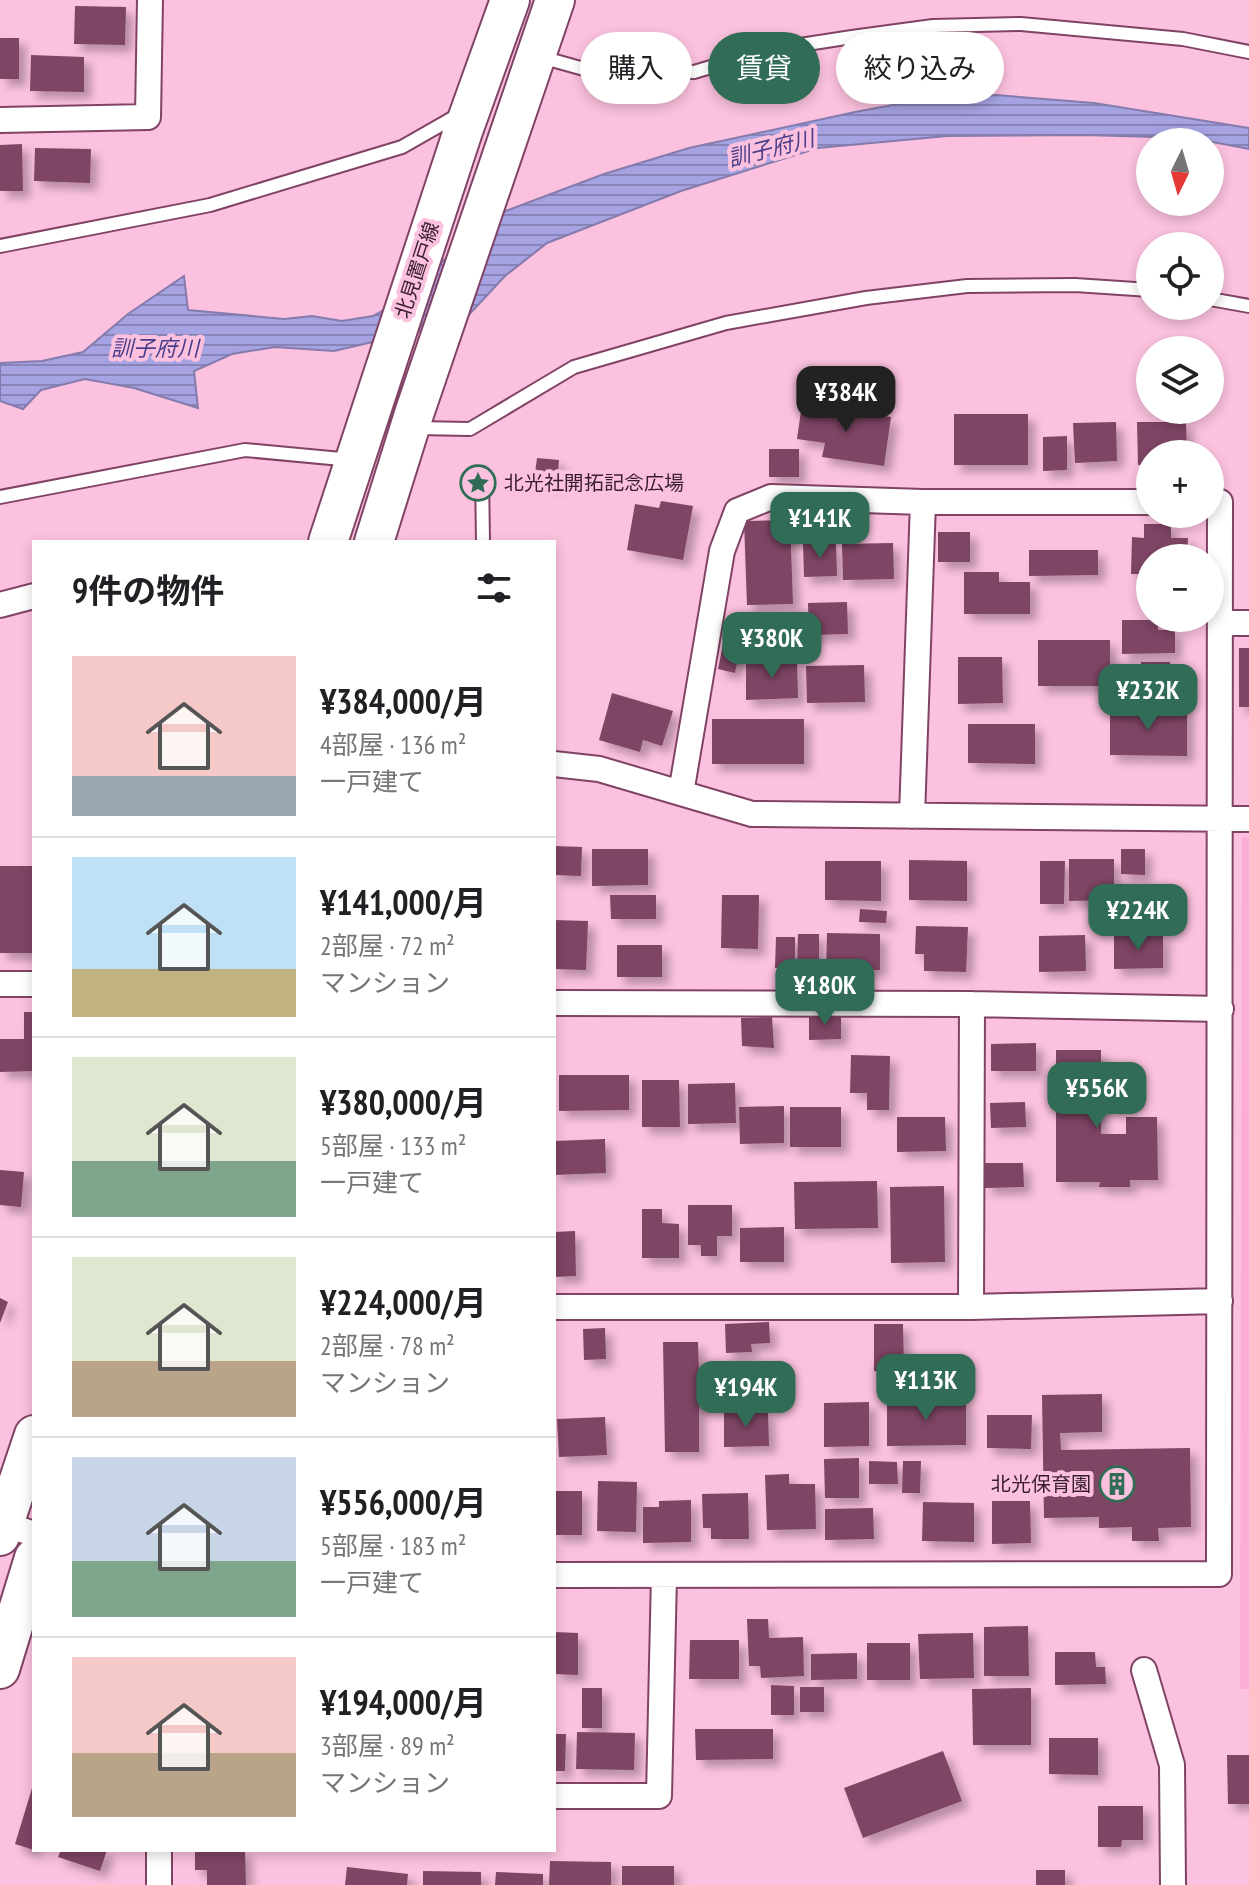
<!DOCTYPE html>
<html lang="ja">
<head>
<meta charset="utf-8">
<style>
  :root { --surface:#fff; --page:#f6f6f6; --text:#202124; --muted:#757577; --line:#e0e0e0; --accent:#316c56 }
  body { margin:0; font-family:"PT Sans Narrow","Noto Sans JP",sans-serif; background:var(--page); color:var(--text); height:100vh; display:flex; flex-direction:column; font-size:30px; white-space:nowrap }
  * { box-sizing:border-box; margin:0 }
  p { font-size:26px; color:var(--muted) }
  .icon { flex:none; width:44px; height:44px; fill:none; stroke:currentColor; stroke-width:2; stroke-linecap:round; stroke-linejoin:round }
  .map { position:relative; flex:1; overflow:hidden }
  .panel { position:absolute; left:32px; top:540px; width:524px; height:1312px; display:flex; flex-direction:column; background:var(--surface); border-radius:0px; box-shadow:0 4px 12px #0003 }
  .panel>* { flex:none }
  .top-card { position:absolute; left:580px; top:32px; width:548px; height:72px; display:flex; gap:16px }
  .needle { width:52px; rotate:185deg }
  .buttons { position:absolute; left:1136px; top:128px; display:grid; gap:16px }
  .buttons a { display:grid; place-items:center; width:88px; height:88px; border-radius:50%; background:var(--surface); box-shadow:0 4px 12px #0003; font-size:40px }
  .price { position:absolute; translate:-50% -68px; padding:0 18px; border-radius:16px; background:var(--accent); color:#fff; font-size:26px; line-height:52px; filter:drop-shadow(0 2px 4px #0008) }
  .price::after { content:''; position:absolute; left:50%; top:48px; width:24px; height:18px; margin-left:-12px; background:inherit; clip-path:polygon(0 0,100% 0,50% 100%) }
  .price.current { background:#222; color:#fff }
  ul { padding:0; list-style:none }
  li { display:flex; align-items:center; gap:24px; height:200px; padding:0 40px }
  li+li { border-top:2px solid var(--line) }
  li span { display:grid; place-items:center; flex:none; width:224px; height:160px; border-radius:0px; color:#555 }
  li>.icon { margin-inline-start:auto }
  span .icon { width:96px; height:96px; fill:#fffc; stroke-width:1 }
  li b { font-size:34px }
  h2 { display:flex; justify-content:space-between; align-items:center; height:96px; padding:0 40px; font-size:34px }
  .tag { padding:0 28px; border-radius:36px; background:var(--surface); box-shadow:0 4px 12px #0003; font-size:28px; line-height:72px }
  .tag.current { background:var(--accent); color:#fff }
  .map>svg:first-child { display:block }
  .built { fill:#fcadd7 }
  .water { fill:url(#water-rules); stroke:#857bac; stroke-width:2 }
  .building { fill:#7f4465; filter:url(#shadow) }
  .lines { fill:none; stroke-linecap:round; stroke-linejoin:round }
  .service-casing { stroke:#804365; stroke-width:16 }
  .minor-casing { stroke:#804365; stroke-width:28 }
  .primary-casing { stroke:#804365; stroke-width:42 }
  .service { stroke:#fff; stroke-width:12 }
  .minor { stroke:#fff; stroke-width:24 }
  .primary { stroke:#fff; stroke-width:38 }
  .labels { text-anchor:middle; stroke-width:8; stroke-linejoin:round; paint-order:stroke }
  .street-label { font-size:20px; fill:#391e2d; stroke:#fbc1de }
  .poi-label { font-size:20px; fill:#391e2d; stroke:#fbc1de; text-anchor:start }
  .water-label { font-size:22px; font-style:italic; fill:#4a3e8a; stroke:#fbc1de }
</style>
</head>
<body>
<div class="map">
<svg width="1249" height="1885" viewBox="0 0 1249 1885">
  <defs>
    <pattern id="water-rules" width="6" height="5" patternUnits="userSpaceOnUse" patternTransform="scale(2)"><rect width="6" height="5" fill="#a6a3e3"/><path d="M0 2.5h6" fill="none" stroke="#8884b8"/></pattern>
    <filter id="shadow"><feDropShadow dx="7" dy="7" stdDeviation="4" flood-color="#0004"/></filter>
  </defs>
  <rect width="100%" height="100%" fill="#fbc1de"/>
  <path class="built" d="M 1242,837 L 1249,837 L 1249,1689 L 1240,1689 Z"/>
  <path class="water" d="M 996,95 L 1094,103 L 1249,128 L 1249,149 L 1192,138 L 1085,135 L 947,136 L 818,148 L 681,191 L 547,243 L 505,276 L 463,321 L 334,351 L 275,347 L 232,354 L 194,371 L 198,408 L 134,388 L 85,379 L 41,390 L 23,409 L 0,401 L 0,363 L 42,361 L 83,352 L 128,314 L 184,276 L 188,310 L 284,319 L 312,316 L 342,321 L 373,316 L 405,298 L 487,218 L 604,174 L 689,148 L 855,112 L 925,99 Z"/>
  <path class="building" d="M 75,6 L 126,7 L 125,45 L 74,44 Z
    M 0,38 L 19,38 L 19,79 L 0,79 Z
    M 31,55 L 84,57 L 84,92 L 30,91 Z
    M 22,144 L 23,191 L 0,191 L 0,145 Z
    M 35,148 L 91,149 L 90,183 L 34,181 Z
    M 802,404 L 891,417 L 884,466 L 822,457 L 825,443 L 797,439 Z
    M 954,414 L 1028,414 L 1028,465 L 954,465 Z
    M 1116,422 L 1117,461 L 1075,463 L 1073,423 Z
    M 1137,422 L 1186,422 L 1187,454 L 1150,454 L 1150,464 L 1138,465 Z
    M 1067,436 L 1067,470 L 1043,471 L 1043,437 Z
    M 769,449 L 799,449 L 799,477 L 769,477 Z
    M 537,458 L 559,460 L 557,484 L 534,481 Z
    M 661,501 L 693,506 L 683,560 L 627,550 L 635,504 L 659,508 Z
    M 790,520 L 793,604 L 747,605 L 744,521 Z
    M 1144,524 L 1171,524 L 1171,538 L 1188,538 L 1187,558 L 1150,558 L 1150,574 L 1131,574 L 1132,537 L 1144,538 Z
    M 938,532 L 970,532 L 970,562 L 938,562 Z
    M 836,543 L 837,576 L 804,577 L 803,544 Z
    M 893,543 L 894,579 L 843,580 L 842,544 Z
    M 1029,550 L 1098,550 L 1098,575 L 1029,576 Z
    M 964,572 L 999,572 L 999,582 L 1030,582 L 1030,614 L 964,614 Z
    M 847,602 L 848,634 L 809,635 L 808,603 Z
    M 1122,620 L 1158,620 L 1158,630 L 1175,630 L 1175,653 L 1122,654 Z
    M 724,639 L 741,643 L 735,673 L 718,669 Z
    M 1038,640 L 1110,640 L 1110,686 L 1038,686 Z
    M 1239,648 L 1249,648 L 1249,707 L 1239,707 Z
    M 958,657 L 1002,657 L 1003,703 L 958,704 Z
    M 797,660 L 798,698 L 746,700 L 746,661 Z
    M 1141,662 L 1170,662 L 1171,679 L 1141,680 Z
    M 864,665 L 865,702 L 807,703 L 806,666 Z
    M 612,693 L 673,711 L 662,746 L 643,740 L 640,752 L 599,740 Z
    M 1110,708 L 1187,709 L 1187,756 L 1110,755 Z
    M 712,719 L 804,719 L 804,764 L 712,764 Z
    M 968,724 L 1035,724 L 1035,764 L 968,763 Z
    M 554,846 L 582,847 L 581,876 L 554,875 Z
    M 592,849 L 648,849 L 648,885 L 592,886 Z
    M 1121,849 L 1145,849 L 1145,875 L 1121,874 Z
    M 1069,859 L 1114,859 L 1114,900 L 1069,901 Z
    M 909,860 L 967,861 L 967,901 L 909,900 Z
    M 825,861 L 881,861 L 881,901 L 825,900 Z
    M 1040,861 L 1065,861 L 1064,904 L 1040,904 Z
    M 0,866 L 34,866 L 34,953 L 0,953 Z
    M 610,895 L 656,895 L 656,919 L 611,919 Z
    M 722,895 L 759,895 L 758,949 L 721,948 Z
    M 860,909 L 887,911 L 886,923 L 859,922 Z
    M 554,920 L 588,921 L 586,970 L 554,969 Z
    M 916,926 L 968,927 L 966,972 L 924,971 L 924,954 L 915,954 Z
    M 827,933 L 880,934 L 880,970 L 826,970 Z
    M 798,934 L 819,934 L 819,963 L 810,963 L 811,970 L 797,970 Z
    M 1163,934 L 1163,968 L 1114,969 L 1114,935 Z
    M 1085,935 L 1086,971 L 1039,972 L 1039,936 Z
    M 776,937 L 795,937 L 795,968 L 775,968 Z
    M 617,945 L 662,945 L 662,977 L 617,977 Z
    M 24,1012 L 34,1012 L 34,1071 L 0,1072 L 0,1039 L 24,1039 Z
    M 841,1014 L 841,1039 L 809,1040 L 809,1015 Z
    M 772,1017 L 774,1048 L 742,1046 L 741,1018 Z
    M 1036,1043 L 1036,1071 L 991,1071 L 991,1044 Z
    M 1056,1050 L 1101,1050 L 1101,1134 L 1126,1134 L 1126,1117 L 1157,1117 L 1158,1180 L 1130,1180 L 1130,1187 L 1099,1187 L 1100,1182 L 1056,1182 Z
    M 851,1055 L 890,1056 L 889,1110 L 867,1110 L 867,1093 L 850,1093 Z
    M 559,1075 L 629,1075 L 629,1110 L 559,1111 Z
    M 642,1080 L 679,1080 L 680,1127 L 642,1127 Z
    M 735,1083 L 736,1123 L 688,1124 L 688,1084 Z
    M 1025,1102 L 1026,1127 L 991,1128 L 990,1103 Z
    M 784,1106 L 784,1143 L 740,1144 L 739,1107 Z
    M 790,1107 L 841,1107 L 841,1147 L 790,1147 Z
    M 897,1117 L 945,1117 L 946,1151 L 897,1152 Z
    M 605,1139 L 606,1173 L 554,1175 L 554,1141 Z
    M 984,1163 L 1023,1163 L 1024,1187 L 985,1188 Z
    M 0,1170 L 24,1172 L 21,1207 L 0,1205 Z
    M 877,1181 L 878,1228 L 795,1229 L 794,1182 Z
    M 944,1186 L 945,1262 L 891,1263 L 890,1187 Z
    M 688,1205 L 732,1205 L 732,1236 L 717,1236 L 717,1256 L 701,1256 L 701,1245 L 688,1245 Z
    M 642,1209 L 662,1209 L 662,1223 L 679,1224 L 679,1258 L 642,1258 Z
    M 784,1227 L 784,1262 L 740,1262 L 740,1228 Z
    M 575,1231 L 576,1276 L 554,1277 L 554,1232 Z
    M 0,1298 L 8,1302 L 0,1323 Z
    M 769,1322 L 770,1343 L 751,1344 L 752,1352 L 726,1353 L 725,1324 Z
    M 874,1324 L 903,1324 L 904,1371 L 874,1371 Z
    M 605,1328 L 606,1359 L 584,1360 L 583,1329 Z
    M 663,1342 L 698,1342 L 699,1372 L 705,1372 L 705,1392 L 699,1392 L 699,1452 L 665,1452 Z
    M 1102,1394 L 1102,1432 L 1060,1433 L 1061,1450 L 1190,1448 L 1191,1527 L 1158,1528 L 1159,1541 L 1132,1541 L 1132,1527 L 1099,1528 L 1099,1517 L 1044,1518 L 1042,1395 Z
    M 887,1399 L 966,1399 L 966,1445 L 887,1446 Z
    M 869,1402 L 869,1446 L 824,1447 L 824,1403 Z
    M 768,1411 L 769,1446 L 724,1447 L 724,1412 Z
    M 987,1415 L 1032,1415 L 1031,1449 L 987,1448 Z
    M 605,1417 L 607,1455 L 559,1457 L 557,1419 Z
    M 859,1458 L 859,1498 L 825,1498 L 824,1459 Z
    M 869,1461 L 897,1462 L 898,1484 L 869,1484 Z
    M 903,1461 L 921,1461 L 920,1493 L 902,1493 Z
    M 789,1474 L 789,1484 L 815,1484 L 816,1529 L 767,1530 L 765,1475 Z
    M 598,1481 L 637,1482 L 636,1532 L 597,1531 Z
    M 554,1491 L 582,1491 L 582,1535 L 554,1535 Z
    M 748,1493 L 749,1539 L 711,1539 L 711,1528 L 703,1528 L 702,1494 Z
    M 691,1500 L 691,1542 L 643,1543 L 643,1507 L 659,1507 L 659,1501 Z
    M 992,1501 L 1030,1501 L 1031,1543 L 992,1544 Z
    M 923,1502 L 974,1503 L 974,1542 L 922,1541 Z
    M 873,1508 L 874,1539 L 825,1540 L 825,1509 Z
    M 747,1619 L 768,1619 L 769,1638 L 803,1637 L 804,1676 L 761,1678 L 760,1666 L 749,1666 Z
    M 1028,1626 L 1029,1676 L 984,1676 L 984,1627 Z
    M 554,1632 L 578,1633 L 578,1675 L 554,1674 Z
    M 973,1633 L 974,1678 L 920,1679 L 918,1634 Z
    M 690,1640 L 739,1640 L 739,1679 L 689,1679 Z
    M 867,1643 L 910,1643 L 910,1680 L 867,1680 Z
    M 1055,1652 L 1095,1652 L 1096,1667 L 1105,1667 L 1106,1684 L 1055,1685 Z
    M 857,1653 L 857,1679 L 811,1680 L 811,1654 Z
    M 771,1685 L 794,1686 L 794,1715 L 771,1715 Z
    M 800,1687 L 824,1687 L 824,1712 L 800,1712 Z
    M 582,1688 L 602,1688 L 602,1728 L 582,1728 Z
    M 1031,1688 L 1031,1745 L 973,1745 L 972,1689 Z
    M 695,1729 L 773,1729 L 773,1759 L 696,1760 Z
    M 577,1732 L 635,1733 L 634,1770 L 576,1769 Z
    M 554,1734 L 566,1734 L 565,1771 L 554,1771 Z
    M 1049,1738 L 1098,1738 L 1098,1775 L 1049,1774 Z
    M 943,1751 L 962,1801 L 863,1838 L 844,1788 Z
    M 1227,1755 L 1249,1755 L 1249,1804 L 1228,1804 Z
    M 33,1785 L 34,1785 L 34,1850 L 15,1844 Z
    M 1098,1806 L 1143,1806 L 1143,1840 L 1122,1840 L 1121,1847 L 1098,1847 Z
    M 61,1850 L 107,1850 L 100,1871 L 58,1857 Z
    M 195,1850 L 245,1850 L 246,1885 L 207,1885 L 207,1870 L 195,1870 Z
    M 550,1861 L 611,1862 L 611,1885 L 549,1885 Z
    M 622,1866 L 674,1866 L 674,1885 L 622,1885 Z
    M 347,1867 L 408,1874 L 407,1885 L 345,1885 Z
    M 1036,1870 L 1065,1870 L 1065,1885 L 1036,1885 Z
    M 423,1871 L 481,1872 L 481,1885 L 423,1885 Z
    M 496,1872 L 543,1874 L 543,1885 L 495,1885 Z"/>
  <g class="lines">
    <defs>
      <path id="service" d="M 541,57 L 584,69 L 694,72 L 768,50 L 852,37 L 933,26 L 1021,24 L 1183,39 L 1249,52
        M 0,246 L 210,205 L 402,147 L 458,115
        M 1210,299 L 1249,306
        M 416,428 L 470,429 L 574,367 L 726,323 L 866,298 L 967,286 L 1075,285 L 1150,290
        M 482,473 L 483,542
        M 0,497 L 245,450 L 352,460"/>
      <path id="minor" d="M 0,120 L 148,117 L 150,0
        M 0,605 L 34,596
        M 1221,623 L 1249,623
        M 554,764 L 599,769 L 752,814 L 1249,819
        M 681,793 L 722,551 L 737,511 L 771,497 L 923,502 L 1150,502
        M 912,816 L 923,502
        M 0,984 L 34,984
        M 554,1003 L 972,1004 L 1221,1009
        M 554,1307 L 971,1307 L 1220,1301
        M 971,1307 L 972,1004
        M 4,1524 L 34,1534
        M 554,1575 L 1219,1574 L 1220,502 L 1210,502
        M 1144,1670 L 1172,1765 L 1173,1885
        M 554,1796 L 659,1796 L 664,1575
        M 159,1850 L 159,1885"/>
      <path id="primary" d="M 328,542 L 463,131 L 510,0
        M 374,542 L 414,414 L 555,0
        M 0,1536 L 34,1435
        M 0,1669 L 34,1558"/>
    </defs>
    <use href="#service" class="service-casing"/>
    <use href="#minor" class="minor-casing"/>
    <use href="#primary" class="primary-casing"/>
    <use href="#service" class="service"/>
    <use href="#minor" class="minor"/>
    <use href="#primary" class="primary"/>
  </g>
  <defs>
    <symbol id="sight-ring" viewBox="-11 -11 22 22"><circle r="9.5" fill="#fbc1de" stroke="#316c56" stroke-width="1.5"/><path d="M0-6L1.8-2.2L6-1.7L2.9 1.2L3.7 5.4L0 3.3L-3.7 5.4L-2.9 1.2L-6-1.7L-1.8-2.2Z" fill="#316c56"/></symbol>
    <symbol id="building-ring" viewBox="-11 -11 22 22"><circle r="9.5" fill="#fbc1de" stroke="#316c56" stroke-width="1.5"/><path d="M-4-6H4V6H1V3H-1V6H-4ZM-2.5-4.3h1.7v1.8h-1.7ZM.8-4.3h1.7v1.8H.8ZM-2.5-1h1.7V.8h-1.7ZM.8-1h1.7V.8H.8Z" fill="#316c56"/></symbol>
  </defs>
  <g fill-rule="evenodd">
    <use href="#sight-ring" x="458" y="463" width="40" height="40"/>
    <use href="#building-ring" x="1097" y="1464" width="40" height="40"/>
  </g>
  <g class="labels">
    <g class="street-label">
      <text transform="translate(417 270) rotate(-72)" y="7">北見置戸線</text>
    </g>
    <g class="poi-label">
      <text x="504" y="490">北光社開拓記念広場</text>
      <text x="1091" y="1491" text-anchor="end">北光保育園</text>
    </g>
    <g class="water-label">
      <text transform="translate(771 148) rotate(-14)" y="8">訓子府川</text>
      <text x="155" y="356">訓子府川</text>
    </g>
  </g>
</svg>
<div class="buttons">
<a><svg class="needle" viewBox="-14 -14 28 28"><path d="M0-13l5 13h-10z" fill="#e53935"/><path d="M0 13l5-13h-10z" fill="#757577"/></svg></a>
<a><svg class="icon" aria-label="locate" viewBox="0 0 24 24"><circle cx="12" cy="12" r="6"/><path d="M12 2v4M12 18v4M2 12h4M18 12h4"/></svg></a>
<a><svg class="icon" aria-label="layers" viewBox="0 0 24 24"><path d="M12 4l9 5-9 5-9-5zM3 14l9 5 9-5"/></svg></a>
<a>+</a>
<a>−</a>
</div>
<b class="price current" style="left:846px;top:434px">¥384K</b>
<b class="price" style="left:820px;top:560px">¥141K</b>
<b class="price" style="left:772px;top:680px">¥380K</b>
<b class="price" style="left:1148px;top:732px">¥232K</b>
<b class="price" style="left:1138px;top:952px">¥224K</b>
<b class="price" style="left:825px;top:1027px">¥180K</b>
<b class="price" style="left:1097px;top:1130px">¥556K</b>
<b class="price" style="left:926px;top:1422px">¥113K</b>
<b class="price" style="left:746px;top:1429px">¥194K</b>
<div class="top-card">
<a class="tag">購入</a>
<a class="tag current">賃貸</a>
<a class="tag">絞り込み</a>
</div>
<section class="panel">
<h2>9件の物件<svg class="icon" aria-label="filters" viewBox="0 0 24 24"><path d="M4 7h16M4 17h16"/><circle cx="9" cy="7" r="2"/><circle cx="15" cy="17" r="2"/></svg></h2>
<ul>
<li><span style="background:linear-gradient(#f6c9c9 75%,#9aa5b1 0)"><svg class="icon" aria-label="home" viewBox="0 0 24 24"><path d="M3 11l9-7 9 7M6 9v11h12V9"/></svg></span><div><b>¥384,000/月</b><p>4部屋 · 136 m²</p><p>一戸建て</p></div></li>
<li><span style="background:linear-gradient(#bfe0f5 70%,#c2b280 0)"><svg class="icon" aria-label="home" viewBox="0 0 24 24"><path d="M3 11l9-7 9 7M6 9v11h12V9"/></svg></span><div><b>¥141,000/月</b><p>2部屋 · 72 m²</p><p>マンション</p></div></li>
<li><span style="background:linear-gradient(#dfe7d0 65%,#7fa58c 0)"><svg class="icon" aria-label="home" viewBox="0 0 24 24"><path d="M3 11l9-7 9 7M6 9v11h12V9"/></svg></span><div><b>¥380,000/月</b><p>5部屋 · 133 m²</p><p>一戸建て</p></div></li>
<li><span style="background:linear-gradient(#dfe7d0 65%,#b9a48a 0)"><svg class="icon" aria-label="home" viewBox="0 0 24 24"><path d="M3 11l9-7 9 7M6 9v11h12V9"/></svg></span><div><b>¥224,000/月</b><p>2部屋 · 78 m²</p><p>マンション</p></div></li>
<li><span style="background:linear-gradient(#c9d6e8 65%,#7fa58c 0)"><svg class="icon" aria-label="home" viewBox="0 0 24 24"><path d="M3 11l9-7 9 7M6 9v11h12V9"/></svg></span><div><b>¥556,000/月</b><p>5部屋 · 183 m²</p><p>一戸建て</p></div></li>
<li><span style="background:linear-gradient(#f6c9c9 60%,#b9a48a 0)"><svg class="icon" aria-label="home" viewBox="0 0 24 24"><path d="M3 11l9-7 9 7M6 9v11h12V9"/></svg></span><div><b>¥194,000/月</b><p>3部屋 · 89 m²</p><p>マンション</p></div></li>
</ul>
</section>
</div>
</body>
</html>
